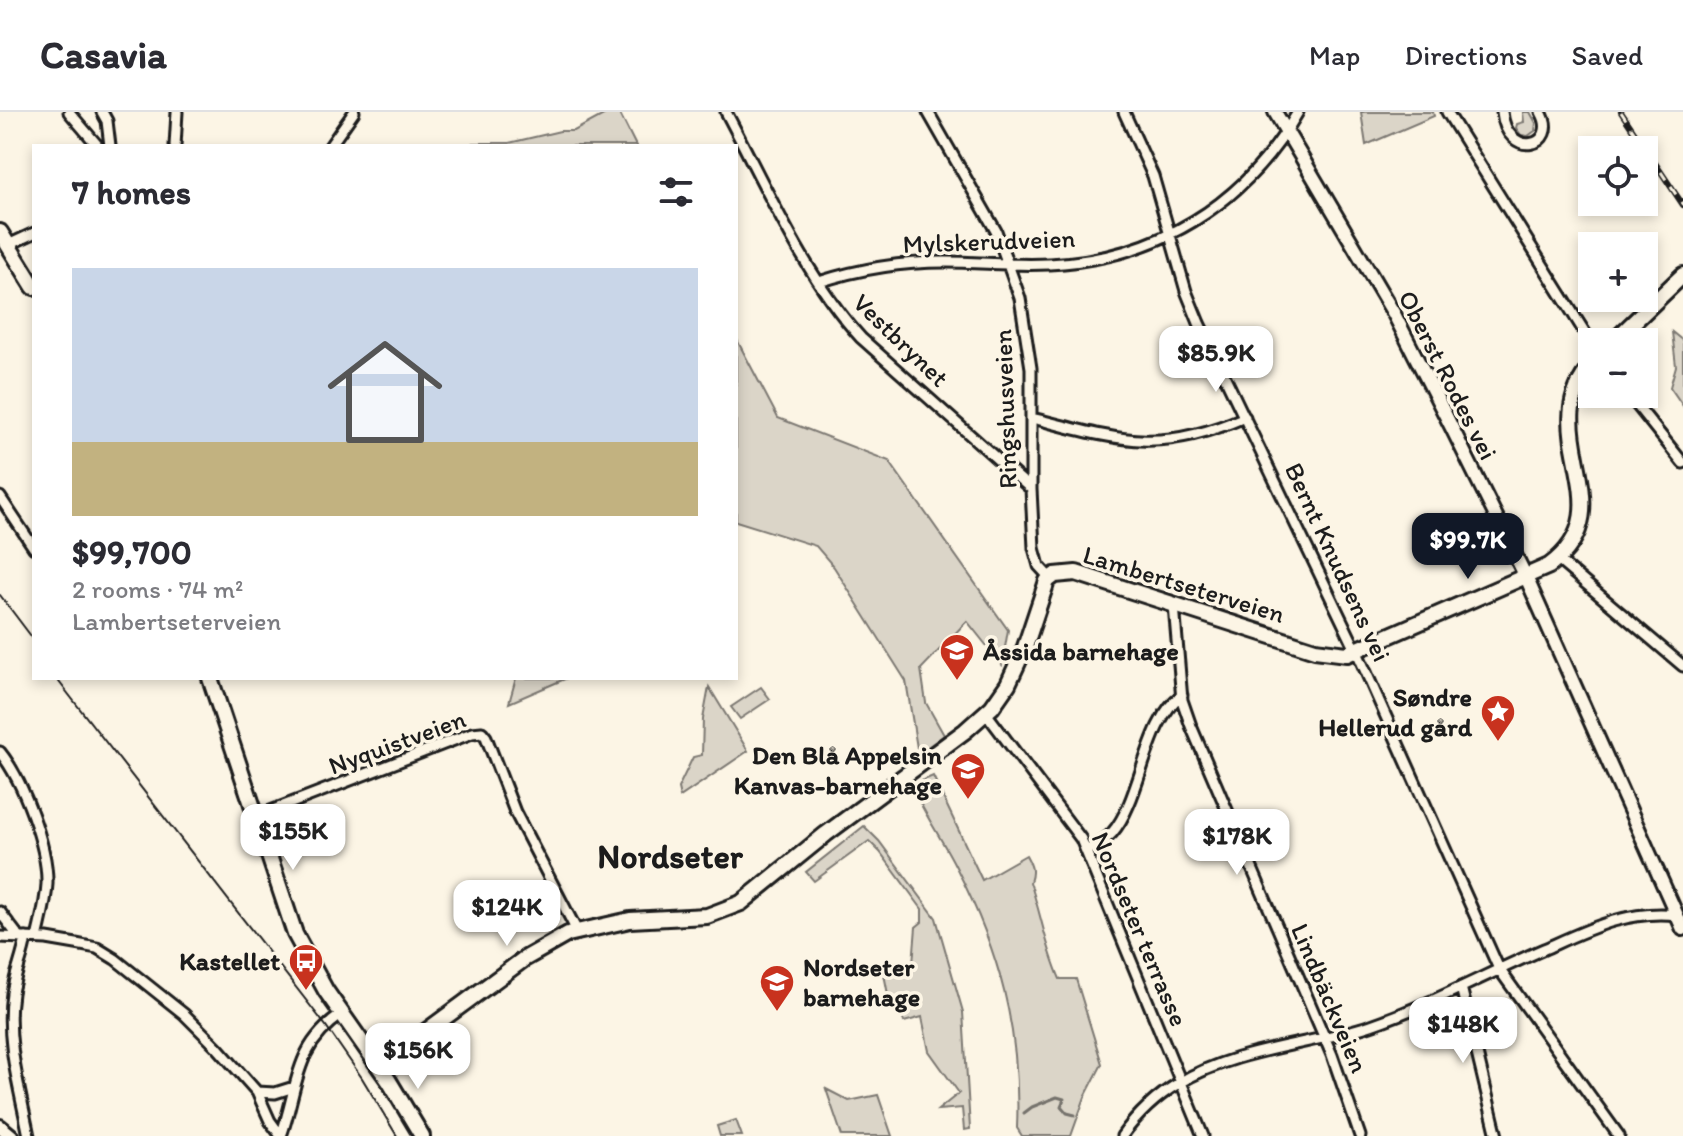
<!DOCTYPE html>
<html lang="en">
<head>
<meta charset="utf-8">
<style>
  :root { --surface:#fff; --page:#f7f7f7; --text:#2b2b33; --muted:#7c7c81; --line:#e1e1e2; --accent:#111827 }
  body { margin:0; font-family:Itim,sans-serif; background:var(--page); color:var(--text); height:100vh; display:flex; flex-direction:column; font-size:30px; white-space:nowrap }
  * { box-sizing:border-box; margin:0 }
  p { font-size:26px; color:var(--muted) }
  .icon { flex:none; width:44px; height:44px; fill:none; stroke:currentColor; stroke-width:2; stroke-linecap:round; stroke-linejoin:round }
  .map { position:relative; flex:1; overflow:hidden }
  .drawer { position:absolute; left:32px; top:32px; width:706px; height:536px; display:flex; flex-direction:column; background:var(--surface); border-radius:0px; box-shadow:0 4px 12px #0003 }
  .drawer>* { flex:none }
  .fabs { position:absolute; left:1578px; top:24px; display:grid; gap:16px }
  .fabs a { display:grid; place-items:center; width:80px; height:80px; border-radius:0px; background:var(--surface); box-shadow:0 4px 12px #0003; font-size:40px }
  .price { position:absolute; translate:-50% -68px; padding:0 18px; border-radius:16px; background:#fff; color:#222; font-size:26px; line-height:52px; filter:drop-shadow(0 2px 4px #0008) }
  .price::after { content:''; position:absolute; left:50%; top:48px; width:24px; height:18px; margin-left:-12px; background:inherit; clip-path:polygon(0 0,100% 0,50% 100%) }
  .price.selected { background:var(--accent); color:#fff }
  ul { padding:0; list-style:none }
  li { display:grid; align-content:center; gap:16px; height:424px; padding:0 40px }
  li+li { border-top:2px solid var(--line) }
  li span { display:grid; place-items:center; height:248px; border-radius:0px; color:#555 }
  li>.icon { margin-inline-start:auto }
  span .icon { width:144px; height:144px; fill:#fffc; stroke-width:1 }
  li b { font-size:34px }
  h2 { display:flex; justify-content:space-between; align-items:center; height:96px; padding:0 40px; font-size:34px }
  header { display:flex; align-items:center; gap:48px; box-sizing:border-box; height:112px; padding:0 40px; background:var(--surface); border-bottom:2px solid var(--line) }
  header strong { font-size:38px }
  nav { display:flex; gap:44px; margin-inline-start:auto; font-size:28px }
  .map>svg:first-child { display:block }
  .green { fill:#dbd5c8; stroke:#7c7872; stroke-width:2 }
  .lines { fill:none; stroke-linecap:round; stroke-linejoin:round }
  .stream { stroke:#75726c; stroke-width:3 }
  .minor-casing { stroke:#1c1c1c; stroke-width:15 }
  .tertiary-casing { stroke:#1c1c1c; stroke-width:18 }
  .secondary-casing { stroke:#1c1c1c; stroke-width:20 }
  .minor { stroke:#fcf5e5; stroke-width:9 }
  .tertiary { stroke:#fcf5e5; stroke-width:12 }
  .secondary { stroke:#fcf5e5; stroke-width:14 }
  .tram { stroke:#1c1c1c; stroke-width:2 }
  .rail-casing { stroke:#1c1c1c; stroke-width:6 }
  .rail { stroke:#fcf5e5; stroke-width:3; stroke-dasharray:9; stroke-linecap:butt }
  .labels { text-anchor:middle; stroke-width:7; stroke-linejoin:round; paint-order:stroke }
  .street-label { font-size:26px; fill:#1c1c1c; stroke:#fcf5e5 }
  .poi-label { font-size:26px; font-weight:bold; fill:#1c1c1c; stroke:#fcf5e5; text-anchor:end }
  .district-label { font-size:34px; font-weight:bold; fill:#1c1c1c; stroke:#fcf5e5 }
</style>
</head>
<body>
<header>
<strong>Casavia</strong>
<nav><a>Map</a><a>Directions</a><a>Saved</a></nav>
</header>
<div class="map">
<svg width="1683" height="1024" viewBox="0 0 1683 1024">
  <rect width="100%" height="100%" fill="#fcf5e5"/>
  <filter id="ink" filterUnits="userSpaceOnUse"><feTurbulence type="fractalNoise" baseFrequency=".0125" numOctaves="2"/><feDisplacementMap in="SourceGraphic" scale="16" xChannelSelector="R" yChannelSelector="G"/><feConvolveMatrix kernelMatrix="1 2 1 2 8 2 1 2 1" color-interpolation-filters="sRGB"/></filter>
  <g filter="url(#ink)">
    <path class="green" d="M 609,0 L 619,0 L 636,34 L 467,34 L 473,31 L 509,31 L 560,19 L 574,19 Z
      M 1361,0 L 1433,0 L 1434,4 L 1366,33 Z
      M 1523,0 L 1530,0 L 1536,11 L 1535,19 L 1528,24 L 1521,23 L 1516,16 L 1517,12 L 1524,10 Z
      M 1672,220 L 1683,229 L 1683,294 L 1670,275 L 1676,254 Z
      M 736,226 L 778,306 L 889,349 L 1008,518 L 1002,553 L 967,509 L 921,557 L 926,591 L 944,623 L 918,642 L 906,569 L 834,455 L 816,434 L 736,409 Z
      M 516,566 L 567,566 L 509,591 Z
      M 709,575 L 748,639 L 680,685 L 678,676 L 693,645 L 702,643 L 703,607 Z
      M 761,575 L 770,587 L 740,607 L 731,595 Z
      M 933,664 L 982,768 L 1026,743 C 1032,754 1034,759 1030,770 C 1041,802 1046,836 1060,867 L 1076,867 L 1102,952 L 1085,985 L 1071,1024 L 1022,1024 L 1017,1016 C 1021,918 1000,841 956,755 C 944,731 929,709 917,685 L 917,671 Z
      M 864,714 L 879,729 L 936,806 L 963,900 L 970,1017 L 964,1018 L 962,996 L 938,998 L 959,981 L 929,939 L 922,905 L 904,910 L 899,895 L 891,898 L 884,862 L 912,864 L 916,815 L 922,810 L 922,797 L 880,740 L 869,729 L 814,769 L 806,760 Z
      M 826,977 L 849,989 L 878,983 L 892,1024 L 842,1024 Z
      M 736,1008 L 742,1024 L 720,1024 L 717,1014 Z"/>
    <g class="lines">
      <path class="stream" d="M 1024,1001 L 1032,995 L 1057,985 L 1064,987 L 1061,994 L 1067,1001 L 1075,1003"/>
      <defs>
        <path id="minor" d="M 69,0 L 98,34
          M 102,0 L 107,9 L 110,34
          M 726,0 C 765,73 805,165 861,226 L 1031,377
          M 928,0 L 996,119 L 1020,186 L 1031,256 L 1031,377 L 1034,436 L 1039,454 L 1050,466
          M 1124,0 L 1153,64 L 1186,179 L 1199,211 L 1357,540 L 1499,857 L 1619,1024
          M 1447,0 L 1592,232
          M 1502,0 C 1507,49 1561,35 1541,0
          M 175,34 L 177,0
          M 330,34 L 354,0
          M 8,133 L 34,121
          M 819,170 C 859,157 903,150 945,150 C 980,150 1015,154 1049,152 C 1156,147 1245,93 1298,0
          M 1628,282 L 1683,351
          M 1032,306 C 1119,328 1158,343 1245,305
          M 0,385 L 34,436
          M 1557,447 L 1683,554
          M 1174,493 L 1182,588 L 1191,614 L 1332,943 L 1360,1024
          M 986,601 L 1081,727 L 1203,1024
          M 0,640 C 23,669 48,734 47,772 C 46,791 41,808 37,826
          M 255,705 L 472,621 L 482,620 L 486,625 L 515,700 L 577,819
          M 1086,739 C 1095,734 1105,729 1112,721 C 1142,687 1145,608 1182,583
          M 0,800 L 19,825
          M 0,825 L 47,827 L 76,832 L 97,836 L 115,847 L 184,902 L 217,935 L 257,980 L 270,1009 L 281,1024
          M 26,826 C 23,845 15,862 12,881 C 5,928 20,978 29,1024
          M 1461,875 L 1497,1024
          M 257,980 L 275,981 L 294,975
          M 281,1024 C 299,973 293,936 342,902
          M 1122,1024 C 1137,1003 1157,984 1179,971 C 1237,936 1309,934 1371,913 C 1430,893 1486,862 1544,837 C 1587,818 1628,797 1677,803"/>
        <path id="tertiary" d="M 1275,0 L 1394,202 L 1452,316 L 1526,465 L 1683,817
          M 0,1014 L 12,1024"/>
        <path id="secondary" d="M 0,120 L 34,175
          M 1613,230 L 1683,163
          M 210,566 L 295,822 L 326,879 L 389,969 L 422,1024
          M 379,954 L 524,847 L 568,822 L 630,808 L 707,804 L 741,791 L 826,722 L 965,619 L 992,595 L 1008,572 L 1025,535 L 1047,469 L 1055,463 L 1076,461 L 1315,538 L 1347,542 L 1549,454 C 1629,395 1532,320 1592,253"/>
      </defs>
      <use href="#minor" class="minor-casing"/>
      <use href="#tertiary" class="tertiary-casing"/>
      <use href="#secondary" class="secondary-casing"/>
      <use href="#minor" class="minor"/>
      <use href="#tertiary" class="tertiary"/>
      <use href="#secondary" class="secondary"/>
      <path class="tram" d="M 0,483 L 34,528
        M 56,566 L 326,914 L 362,966 L 397,1024"/>
      <defs>
        <path id="rail" d="M 1621,0 L 1683,93"/>
      </defs>
      <use href="#rail" class="rail-casing"/>
      <use href="#rail" class="rail"/>
    </g>
  </g>
  <defs>
    <symbol id="school-pin" viewBox="-11 -11 22 30"><path d="M0 17L-7.5 6A9.5 9.5 0 1 1 7.5 6Z" fill="#c8321e" stroke="#fcf5e5"/><path d="M0-5L7-2L0 1L-7-2ZM-4 1L0 2.5L4 1V4Q0 6-4 4Z" fill="#fff"/></symbol>
    <symbol id="sight-pin" viewBox="-11 -11 22 30"><path d="M0 17L-7.5 6A9.5 9.5 0 1 1 7.5 6Z" fill="#c8321e" stroke="#fcf5e5"/><path d="M0-6L1.8-2.2L6-1.7L2.9 1.2L3.7 5.4L0 3.3L-3.7 5.4L-2.9 1.2L-6-1.7L-1.8-2.2Z" fill="#fff"/></symbol>
    <symbol id="bus-pin" viewBox="-11 -11 22 30"><path d="M0 17L-7.5 6A9.5 9.5 0 1 1 7.5 6Z" fill="#c8321e" stroke="#fcf5e5"/><path d="M-5-6H5V4H4V6H2V4H-2V6H-4V4H-5ZM-3.5-4V0h7V-4ZM-3.5 1.2v1.5H-2V1.2ZM2 1.2v1.5H3.5V1.2Z" fill="#fff"/></symbol>
  </defs>
  <g fill-rule="evenodd">
    <use href="#school-pin" x="937" y="519" width="40" height="54"/>
    <use href="#sight-pin" x="1478" y="580" width="40" height="54"/>
    <use href="#school-pin" x="948" y="638" width="40" height="54"/>
    <use href="#bus-pin" x="286" y="829" width="40" height="54"/>
    <use href="#school-pin" x="757" y="850" width="40" height="54"/>
  </g>
  <g class="labels">
    <g class="street-label">
      <text transform="translate(989 129) rotate(-2)" y="9">Mylskerudveien</text>
      <text transform="translate(901 228) rotate(44)" y="9">Vestbrynet</text>
      <text transform="translate(1448 263) rotate(63)" y="9">Oberst Rodes vei</text>
      <text transform="translate(1005 297) rotate(-92)" y="9">Ringshusveien</text>
      <text transform="translate(1338 450) rotate(65)" y="9">Bernt Knudsens vei</text>
      <text transform="translate(1184 472) rotate(17)" y="9">Lambertseterveien</text>
      <text transform="translate(397 630) rotate(-20)" y="9">Nyquistveien</text>
      <text transform="translate(1140 817) rotate(67)" y="9">Nordseter terrasse</text>
      <text transform="translate(1330 886) rotate(67)" y="9">Lindbäckveien</text>
    </g>
    <g class="poi-label">
      <text x="983" y="548" text-anchor="start">Åssida barnehage</text>
      <text x="1472" y="594">Søndre<tspan x="1472" dy="30">Hellerud gård</tspan></text>
      <text x="942" y="652">Den Blå Appelsin<tspan x="942" dy="30">Kanvas-barnehage</tspan></text>
      <text x="280" y="858">Kastellet</text>
      <text x="803" y="864" text-anchor="start">Nordseter<tspan x="803" dy="30">barnehage</tspan></text>
    </g>
    <g class="district-label">
      <text x="670" y="756">Nordseter</text>
    </g>
  </g>
</svg>
<div class="fabs">
<a><svg class="icon" aria-label="locate" viewBox="0 0 24 24"><circle cx="12" cy="12" r="6"/><path d="M12 2v4M12 18v4M2 12h4M18 12h4"/></svg></a>
<a>+</a>
<a>−</a>
</div>
<b class="price" style="left:1216px;top:282px">$85.9K</b>
<b class="price selected" style="left:1468px;top:469px">$99.7K</b>
<b class="price" style="left:293px;top:760px">$155K</b>
<b class="price" style="left:1237px;top:765px">$178K</b>
<b class="price" style="left:507px;top:836px">$124K</b>
<b class="price" style="left:1463px;top:953px">$148K</b>
<b class="price" style="left:418px;top:979px">$156K</b>
<section class="drawer">
<h2>7 homes<svg class="icon" aria-label="filters" viewBox="0 0 24 24"><path d="M4 7h16M4 17h16"/><circle cx="9" cy="7" r="2"/><circle cx="15" cy="17" r="2"/></svg></h2>
<ul>
<li><span style="background:linear-gradient(#c9d6e8 70%,#c2b280 0)"><svg class="icon" aria-label="home" viewBox="0 0 24 24"><path d="M3 11l9-7 9 7M6 9v11h12V9"/></svg></span><div><b>$99,700</b><p>2 rooms · 74 m²</p><p>Lambertseterveien</p></div></li>
</ul>
</section>
</div>
</body>
</html>
